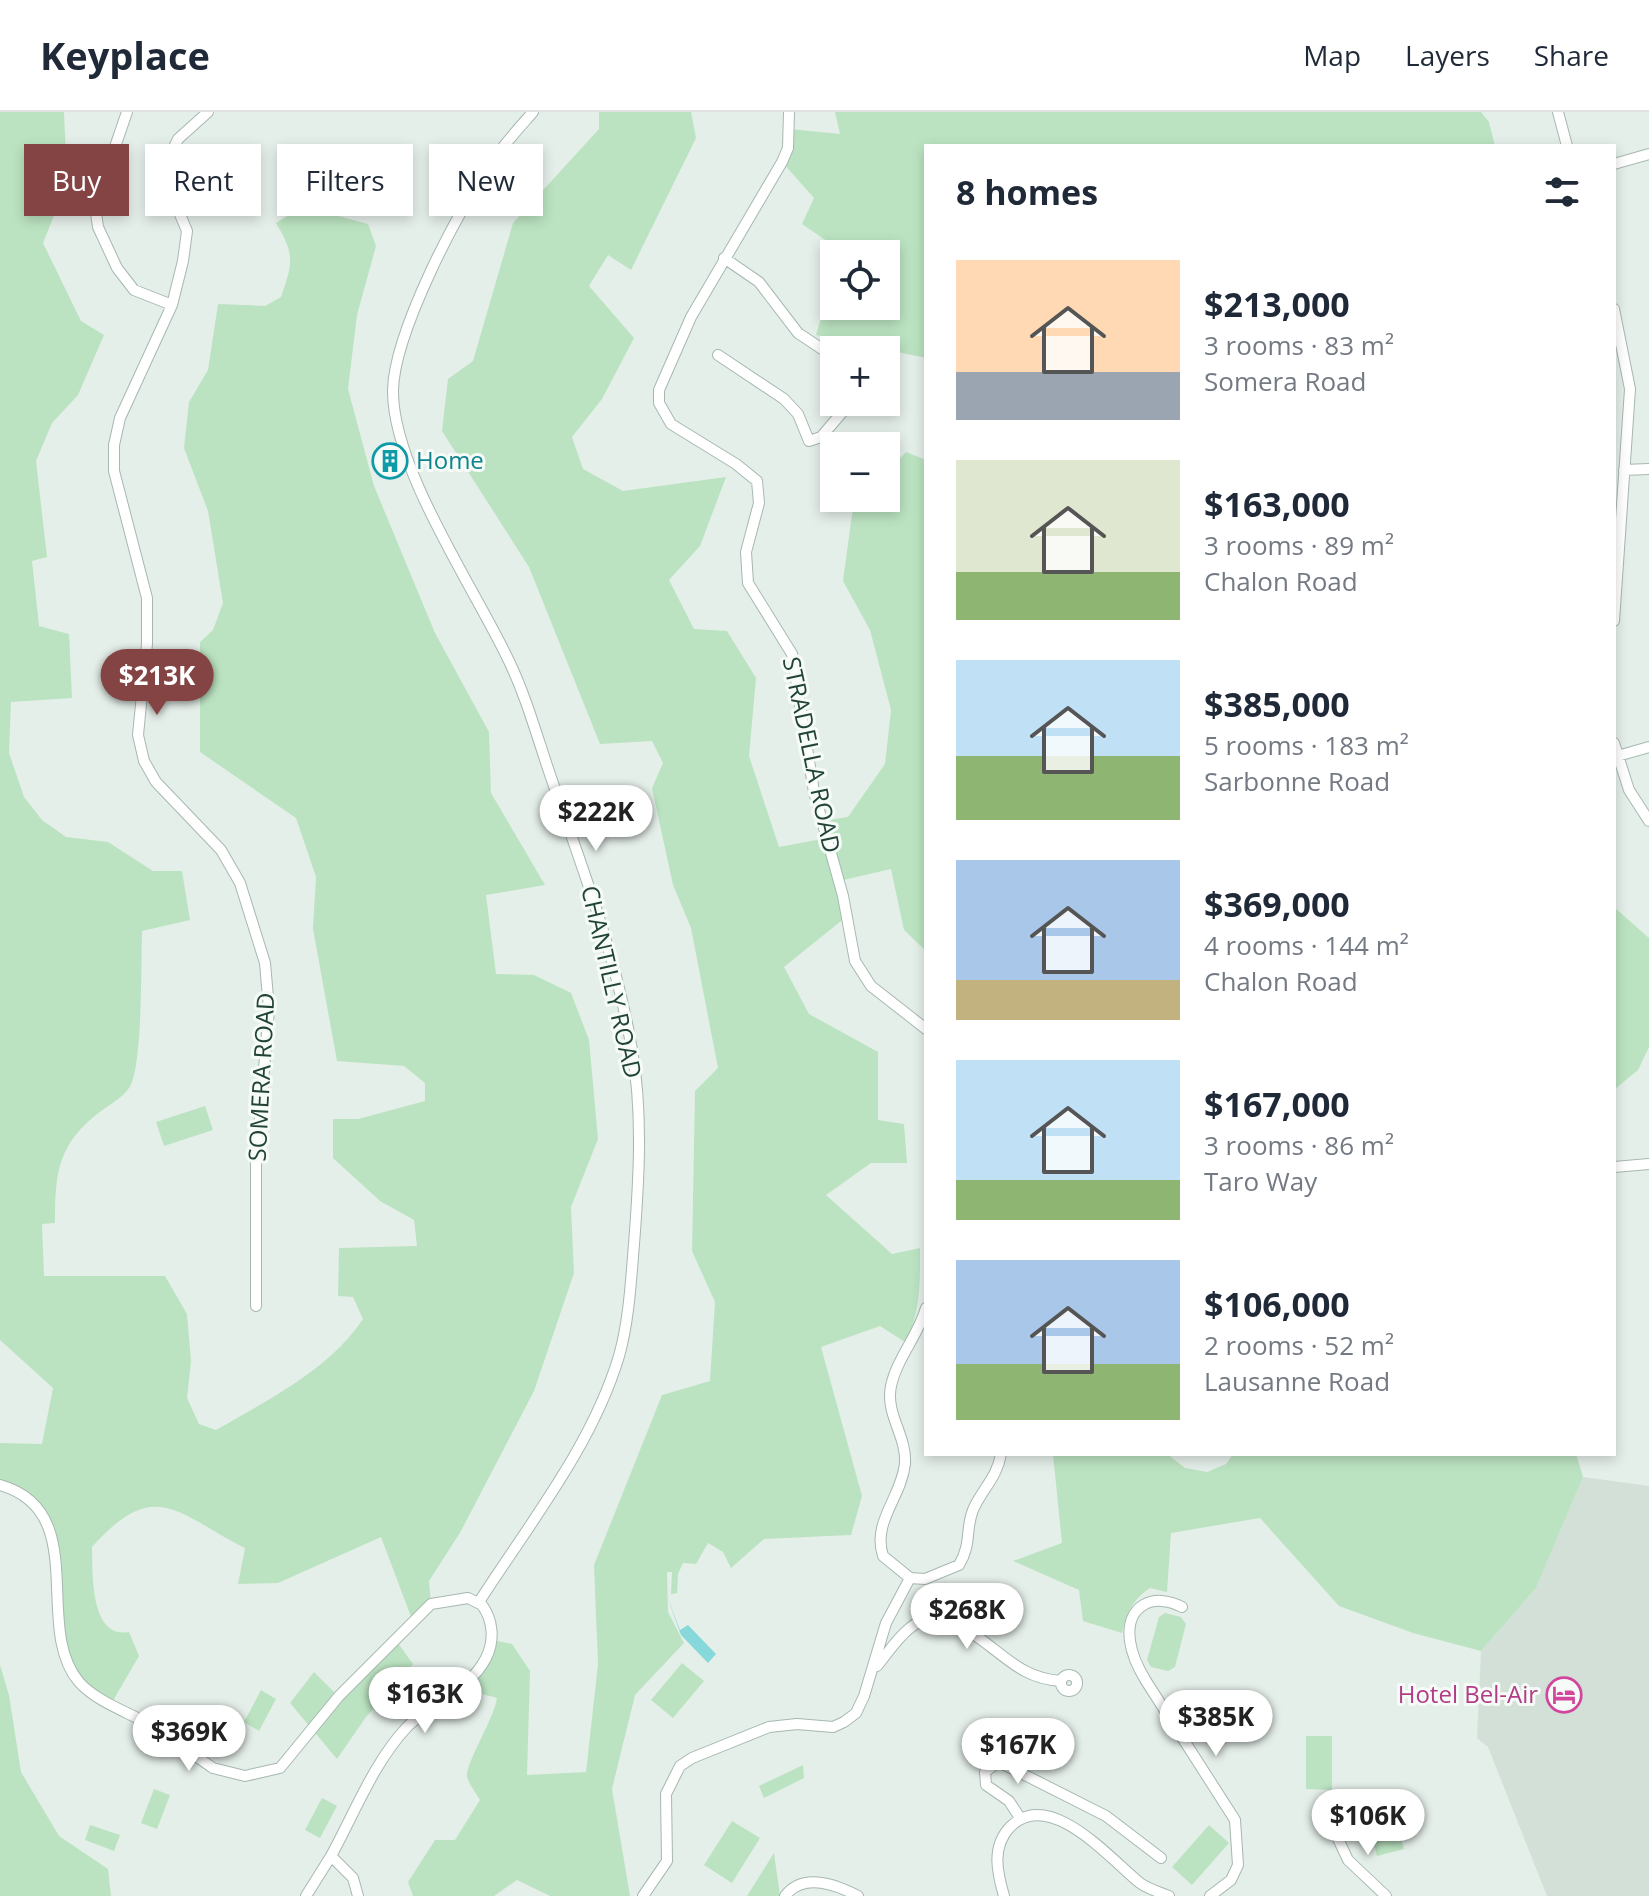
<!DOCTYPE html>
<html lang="en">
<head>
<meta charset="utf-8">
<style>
  :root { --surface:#fff; --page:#f2f2f3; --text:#1f2937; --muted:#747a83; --line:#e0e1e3; --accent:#844444 }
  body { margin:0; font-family:"Open Sans",sans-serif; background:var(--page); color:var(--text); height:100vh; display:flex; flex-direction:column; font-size:30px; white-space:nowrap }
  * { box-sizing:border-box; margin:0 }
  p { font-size:26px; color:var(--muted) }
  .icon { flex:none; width:44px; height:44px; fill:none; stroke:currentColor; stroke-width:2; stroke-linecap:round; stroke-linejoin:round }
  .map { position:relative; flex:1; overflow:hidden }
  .details { position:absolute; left:924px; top:32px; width:692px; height:1312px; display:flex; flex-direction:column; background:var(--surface); border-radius:0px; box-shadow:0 4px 12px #0003 }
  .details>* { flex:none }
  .hud { position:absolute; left:24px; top:32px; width:760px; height:72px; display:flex; gap:16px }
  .controls { position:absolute; left:820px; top:128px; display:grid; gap:16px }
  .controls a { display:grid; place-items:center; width:80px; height:80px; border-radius:0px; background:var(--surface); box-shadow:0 4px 12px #0003; font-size:40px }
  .price { position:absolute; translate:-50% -68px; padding:0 18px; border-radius:28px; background:#fff; color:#222; font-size:26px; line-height:52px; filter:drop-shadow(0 2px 4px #0008) }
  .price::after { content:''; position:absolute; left:50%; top:48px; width:24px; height:18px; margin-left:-12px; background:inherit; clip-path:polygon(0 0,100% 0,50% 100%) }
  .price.active { background:var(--accent); color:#fff }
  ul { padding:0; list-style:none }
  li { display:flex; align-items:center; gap:24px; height:200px; padding:0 32px }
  li span { display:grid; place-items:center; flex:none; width:224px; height:160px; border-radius:0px; color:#555 }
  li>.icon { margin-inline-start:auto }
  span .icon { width:96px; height:96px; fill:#fffc; stroke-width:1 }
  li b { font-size:34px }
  h2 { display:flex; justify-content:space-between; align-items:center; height:96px; padding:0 32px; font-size:34px }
  .tag { padding:0 28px; border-radius:0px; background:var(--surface); box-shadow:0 4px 12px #0003; font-size:28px; line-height:72px }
  .tag.active { background:var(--accent); color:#fff }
  header { display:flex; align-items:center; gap:48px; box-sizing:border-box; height:112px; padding:0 40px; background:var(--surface); border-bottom:2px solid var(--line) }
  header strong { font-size:38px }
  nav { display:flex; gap:44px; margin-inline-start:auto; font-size:28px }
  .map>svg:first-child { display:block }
  .built { fill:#d2e0d8 }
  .green { fill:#bbe3c1 }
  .water { fill:#87d8da }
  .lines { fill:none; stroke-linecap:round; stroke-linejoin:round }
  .minor-casing { stroke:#a6b8b0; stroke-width:12 }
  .minor { stroke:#fff; stroke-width:10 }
  .labels { text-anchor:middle; stroke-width:6; stroke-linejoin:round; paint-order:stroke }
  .culture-label { font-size:24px; fill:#0d838f; stroke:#f6fbf8; text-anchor:start }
  .street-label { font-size:24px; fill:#214436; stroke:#f6fbf8 }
  .hotel-label { font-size:24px; fill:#b23c85; stroke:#f6fbf8; text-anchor:end }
</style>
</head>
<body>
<header>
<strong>Keyplace</strong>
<nav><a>Map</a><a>Layers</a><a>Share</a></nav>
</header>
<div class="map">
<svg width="1649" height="1784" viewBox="0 0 1649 1784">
  <rect width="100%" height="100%" fill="#e5efe9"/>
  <path class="built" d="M 1583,1365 L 1649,1374 L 1649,1784 L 1547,1784 L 1488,1635 L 1477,1626 L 1481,1539 L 1536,1476 Z"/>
  <path class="green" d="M 0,0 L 64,0 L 67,71 L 43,131 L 81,209 L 104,223 L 78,283 L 52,311 L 36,349 L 47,445 L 32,449 L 39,514 L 69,522 L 72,586 L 11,590 L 9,641 L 24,685 L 42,708 L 66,725 L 108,730 L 153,759 L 182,759 L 190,808 L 142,819 C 141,849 143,957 129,976 C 122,987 105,995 96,1003 C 57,1034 55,1064 55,1111 L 42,1112 L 44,1164 L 165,1164 L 187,1202 L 191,1249 L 187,1286 L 199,1312 L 216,1318 C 268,1288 330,1257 363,1207 L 353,1185 L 338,1184 L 339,1136 L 417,1134 L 414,1108 L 380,1089 L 333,1046 L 333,1007 L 358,1007 L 425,989 L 425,971 L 404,954 L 337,949 L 313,817 L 316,765 L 296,706 L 200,640 L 200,530 L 213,518 L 223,491 L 208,399 L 184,336 L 189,290 L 208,258 L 218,192 L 265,194 L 281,185 C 293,150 295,143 276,111 L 316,86 L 338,104 L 368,112 L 376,134 L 357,203 L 348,277 L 374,374 L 435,521 L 489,620 L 491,681 L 545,773 L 486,783 L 496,862 L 534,863 L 571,881 L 589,928 L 598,1027 L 571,1095 L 574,1161 L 534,1279 L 461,1419 L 429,1469 L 431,1492 L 413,1510 L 381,1425 L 278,1471 L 238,1472 L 245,1436 C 178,1403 156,1363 92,1435 C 93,1459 89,1527 129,1520 L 139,1544 L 111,1592 L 97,1584 L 66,1546 L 54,1437 L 34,1392 L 0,1373 L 0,1331 L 42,1332 L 53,1276 L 0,1228 Z
    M 599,0 L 691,0 L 696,26 L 631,158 L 608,143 L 589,174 L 634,226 L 602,287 L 572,325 L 583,357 L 623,379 L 726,365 L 700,434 L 669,468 L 694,517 L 727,519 L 756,566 L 749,644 L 779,735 L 827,726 L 822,709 L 848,705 L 885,652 L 891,598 L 870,518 L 843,469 L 853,395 L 862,386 L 886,386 L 886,361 L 906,340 L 926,348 L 926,839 L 904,818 L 891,757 L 839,769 L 846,805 L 784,855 L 809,902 L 878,940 L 878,1008 L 904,1012 L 907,1051 L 871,1051 L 826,1083 L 892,1142 L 920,1136 C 920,1168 921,1201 905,1230 L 880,1214 L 821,1235 L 862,1384 L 851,1423 L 764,1427 L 731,1456 L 723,1440 L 708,1431 L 696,1452 L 683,1451 L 678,1462 L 677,1481 L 671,1482 L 672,1460 L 667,1460 L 668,1500 L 684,1531 L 635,1583 L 612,1677 L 630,1784 L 550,1784 L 517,1768 L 494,1784 L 413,1784 L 408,1770 L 435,1728 L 455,1728 L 480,1688 C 476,1681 469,1672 467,1665 C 465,1652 494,1607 497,1586 L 460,1576 L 480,1554 L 492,1528 L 512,1532 L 530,1559 L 527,1663 L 586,1660 L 598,1552 L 594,1453 L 662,1283 L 710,1269 L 715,1190 L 692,1139 L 695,979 L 718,956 L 691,816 L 673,773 L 652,676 L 663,651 L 652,629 L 600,632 L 529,455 L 442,319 L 448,267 L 473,249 L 513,111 L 599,17 Z
    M 835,0 L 1481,0 L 1489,10 L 1495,34 L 926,34 L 926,246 L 816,223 L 834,161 L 834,194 L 886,194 L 886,142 L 840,142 L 840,138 L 802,112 L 814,86 L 782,50 L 790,17 L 840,22 Z
    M 1614,795 L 1649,826 L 1649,935 L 1638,958 L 1614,978 Z
    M 205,994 L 213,1018 L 164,1034 L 156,1010 Z
    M 1053,1342 L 1167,1342 L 1185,1356 L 1207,1360 L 1226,1352 L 1233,1342 L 1576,1342 L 1583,1365 L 1536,1476 L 1481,1539 L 1413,1521 L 1339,1494 L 1260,1406 L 1171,1421 L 1167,1480 L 1150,1476 C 1132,1488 1127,1501 1122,1521 L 1083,1509 L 1079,1478 L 1013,1449 L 1062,1431 Z
    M 1165,1501 L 1181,1505 L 1186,1512 L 1175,1555 L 1168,1559 L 1151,1555 L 1147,1548 L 1159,1505 Z
    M 395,1527 L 413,1552 L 366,1605 L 337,1647 L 290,1591 L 314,1560 L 338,1584 Z
    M 682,1551 L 704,1569 L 673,1606 L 651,1588 Z
    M 0,1553 L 9,1583 L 21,1660 L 59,1724 L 108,1757 L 111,1784 L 0,1784 Z
    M 261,1578 L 276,1587 L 259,1619 L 244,1610 Z
    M 1306,1624 L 1332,1624 L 1332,1678 L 1306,1677 Z
    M 803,1653 L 804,1666 L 764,1686 L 759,1674 Z
    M 154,1677 L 170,1683 L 157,1717 L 141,1711 Z
    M 322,1686 L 337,1694 L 320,1726 L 305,1718 Z
    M 1390,1687 L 1404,1737 L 1377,1744 L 1364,1694 Z
    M 732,1709 L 760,1726 L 732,1771 L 704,1753 Z
    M 90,1713 L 120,1723 L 114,1739 L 85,1728 Z
    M 1209,1713 L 1229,1731 L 1192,1773 L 1172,1755 Z
    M 774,1741 L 780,1784 L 747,1784 Z"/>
  <path class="water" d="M 667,1484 L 680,1518 L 688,1513 L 716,1542 L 708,1551 L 681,1523 Z"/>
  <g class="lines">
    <defs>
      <path id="minor" d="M 127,0 L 95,93 L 98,115 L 117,156 L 134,178 L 172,193
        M 208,0 L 178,27 L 165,54 L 169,76 L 187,119 L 183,149 L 172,193 L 120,306 L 114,333 L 114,359 L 147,486 L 147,532 L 138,623 L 144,649 L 156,670 L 221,738 L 240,771 L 265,851 L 269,897 L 256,1053 L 256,1194
        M 789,0 L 788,36 L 782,50 L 691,205 L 659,278 L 659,291 L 671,312 L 736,352 L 757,369 L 759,391 L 746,440 L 748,471 L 792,542 L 814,680 L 843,784 L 855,849 L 871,874 L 926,917
        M 1558,0 L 1567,34
        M 1614,52 L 1649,42
        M 724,146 L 759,170 L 798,221 L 834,245
        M 1614,197 L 1630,277 L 1614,509
        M 718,243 L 784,287 L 798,302 L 809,329 L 821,325 L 851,290
        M 1624,358 L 1649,357
        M 1614,631 L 1629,678 L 1649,709
        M 1614,645 L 1649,635
        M 1614,1055 L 1649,1052
        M 0,1373 C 92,1399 32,1515 79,1570 C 96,1589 125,1599 147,1611 C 170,1625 191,1641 213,1656 L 245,1664 L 280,1656 L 339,1584 L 431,1492 L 468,1486 L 482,1493 C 493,1508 495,1528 486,1546 C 470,1578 431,1591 407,1615 C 374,1650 354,1702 331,1744 L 353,1766 L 358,1784
        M 910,1466 L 883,1444 C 872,1410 901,1386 905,1352 C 907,1324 885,1302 891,1274 C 897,1246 918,1224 926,1196
        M 479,1490 C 529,1412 592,1334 619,1244 C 629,1209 631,1168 634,1132 C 639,1068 643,1001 632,938 C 617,848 584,760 554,674 C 539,632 527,585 507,545 C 473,474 392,355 393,278 C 394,222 458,97 492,50 C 504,32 519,16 533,0
        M 1182,1495 C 1154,1480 1125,1493 1130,1529 C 1132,1544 1138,1556 1146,1569 L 1235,1708 L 1238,1753 L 1231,1768 L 1210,1784
        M 877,1554 C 887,1542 897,1526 910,1516 C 947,1483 994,1544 1025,1559 C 1036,1565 1048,1568 1061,1569
        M1061 1571a8 8 0 1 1 16 0a8 8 0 1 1-16 0Z
        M 1020,1706 L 1009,1689 L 986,1673 L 985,1660 L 998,1650 L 1011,1656 L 1106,1704 L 1161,1746
        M 1333,1716 L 1348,1748 L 1386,1784
        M 306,1784 L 331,1744
        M 643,1784 L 667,1749 L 666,1682 L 680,1654 L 692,1646 L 769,1615 L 797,1612 L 833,1615 L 844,1610 L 856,1601 L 864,1584 L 886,1511 L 910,1466 L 925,1467 L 959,1453 C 972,1431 965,1418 973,1398 C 982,1377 997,1366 1001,1342
        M 785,1784 C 803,1760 835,1772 858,1784
        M 1004,1784 C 997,1760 991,1734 1011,1714 C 1051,1676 1111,1748 1140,1771 C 1148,1777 1159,1780 1169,1784"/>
    </defs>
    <use href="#minor" class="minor-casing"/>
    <use href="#minor" class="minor"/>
  </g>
  <defs>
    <symbol id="building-ring" viewBox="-11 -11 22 22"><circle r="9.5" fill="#f6fbf8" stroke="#0f9aa8" stroke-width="1.5"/><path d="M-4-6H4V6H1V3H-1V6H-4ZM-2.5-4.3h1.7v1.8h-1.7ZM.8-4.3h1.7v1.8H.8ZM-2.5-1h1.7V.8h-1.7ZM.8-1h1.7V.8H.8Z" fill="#0f9aa8"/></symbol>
    <symbol id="hotel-ring" viewBox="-11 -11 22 22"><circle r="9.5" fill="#f6fbf8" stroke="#d1479c" stroke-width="1.5"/><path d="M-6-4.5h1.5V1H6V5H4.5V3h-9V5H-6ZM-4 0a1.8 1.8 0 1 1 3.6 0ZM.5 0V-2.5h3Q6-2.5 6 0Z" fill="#d1479c"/></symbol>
  </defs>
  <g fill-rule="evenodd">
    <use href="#building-ring" x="370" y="329" width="40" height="40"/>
    <use href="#hotel-ring" x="1544" y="1563" width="40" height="40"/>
  </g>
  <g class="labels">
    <g class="culture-label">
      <text x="416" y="357">Home</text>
    </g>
    <g class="street-label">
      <text transform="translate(811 643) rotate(78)" y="8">STRADELLA ROAD</text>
      <text transform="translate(611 870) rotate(77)" y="8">CHANTILLY ROAD</text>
      <text transform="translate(262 965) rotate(-87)" y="8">SOMERA ROAD</text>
    </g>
    <g class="hotel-label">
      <text x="1538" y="1591">Hotel Bel-Air</text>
    </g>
  </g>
</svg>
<div class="controls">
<a><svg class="icon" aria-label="locate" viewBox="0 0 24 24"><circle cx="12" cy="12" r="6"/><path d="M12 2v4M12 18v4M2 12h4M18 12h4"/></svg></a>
<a>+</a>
<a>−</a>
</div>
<b class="price active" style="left:157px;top:605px">$213K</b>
<b class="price" style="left:596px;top:741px">$222K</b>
<b class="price" style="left:967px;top:1539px">$268K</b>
<b class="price" style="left:425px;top:1623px">$163K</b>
<b class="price" style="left:1216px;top:1646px">$385K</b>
<b class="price" style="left:189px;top:1661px">$369K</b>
<b class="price" style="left:1018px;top:1674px">$167K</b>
<b class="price" style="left:1368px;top:1745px">$106K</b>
<div class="hud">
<a class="tag active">Buy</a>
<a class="tag">Rent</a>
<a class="tag">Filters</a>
<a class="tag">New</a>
</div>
<section class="details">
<h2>8 homes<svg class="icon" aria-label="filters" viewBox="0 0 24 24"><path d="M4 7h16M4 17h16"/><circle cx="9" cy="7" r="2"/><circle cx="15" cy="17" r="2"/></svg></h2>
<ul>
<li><span style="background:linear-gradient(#ffd9b3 70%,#9aa5b1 0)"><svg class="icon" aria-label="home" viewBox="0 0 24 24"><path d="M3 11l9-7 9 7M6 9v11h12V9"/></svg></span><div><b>$213,000</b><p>3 rooms · 83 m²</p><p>Somera Road</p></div></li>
<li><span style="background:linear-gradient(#dfe7d0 70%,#8fb573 0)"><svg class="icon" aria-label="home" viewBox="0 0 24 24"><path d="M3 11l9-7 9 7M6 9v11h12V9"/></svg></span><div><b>$163,000</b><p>3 rooms · 89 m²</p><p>Chalon Road</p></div></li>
<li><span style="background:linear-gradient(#bfe0f5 60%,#8fb573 0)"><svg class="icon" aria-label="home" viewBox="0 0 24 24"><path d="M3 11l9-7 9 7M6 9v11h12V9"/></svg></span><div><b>$385,000</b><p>5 rooms · 183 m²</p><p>Sarbonne Road</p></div></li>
<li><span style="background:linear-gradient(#a9c7e8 75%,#c2b280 0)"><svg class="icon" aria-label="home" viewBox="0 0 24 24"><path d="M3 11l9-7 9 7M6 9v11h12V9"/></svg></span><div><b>$369,000</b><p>4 rooms · 144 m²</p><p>Chalon Road</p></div></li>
<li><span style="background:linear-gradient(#bfe0f5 75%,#8fb573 0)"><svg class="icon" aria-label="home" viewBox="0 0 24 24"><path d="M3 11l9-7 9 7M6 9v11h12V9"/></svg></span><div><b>$167,000</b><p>3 rooms · 86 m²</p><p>Taro Way</p></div></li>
<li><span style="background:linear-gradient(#a9c7e8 65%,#8fb573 0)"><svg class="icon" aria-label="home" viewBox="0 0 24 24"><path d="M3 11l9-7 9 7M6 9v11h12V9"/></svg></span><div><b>$106,000</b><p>2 rooms · 52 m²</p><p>Lausanne Road</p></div></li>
</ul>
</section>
</div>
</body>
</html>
